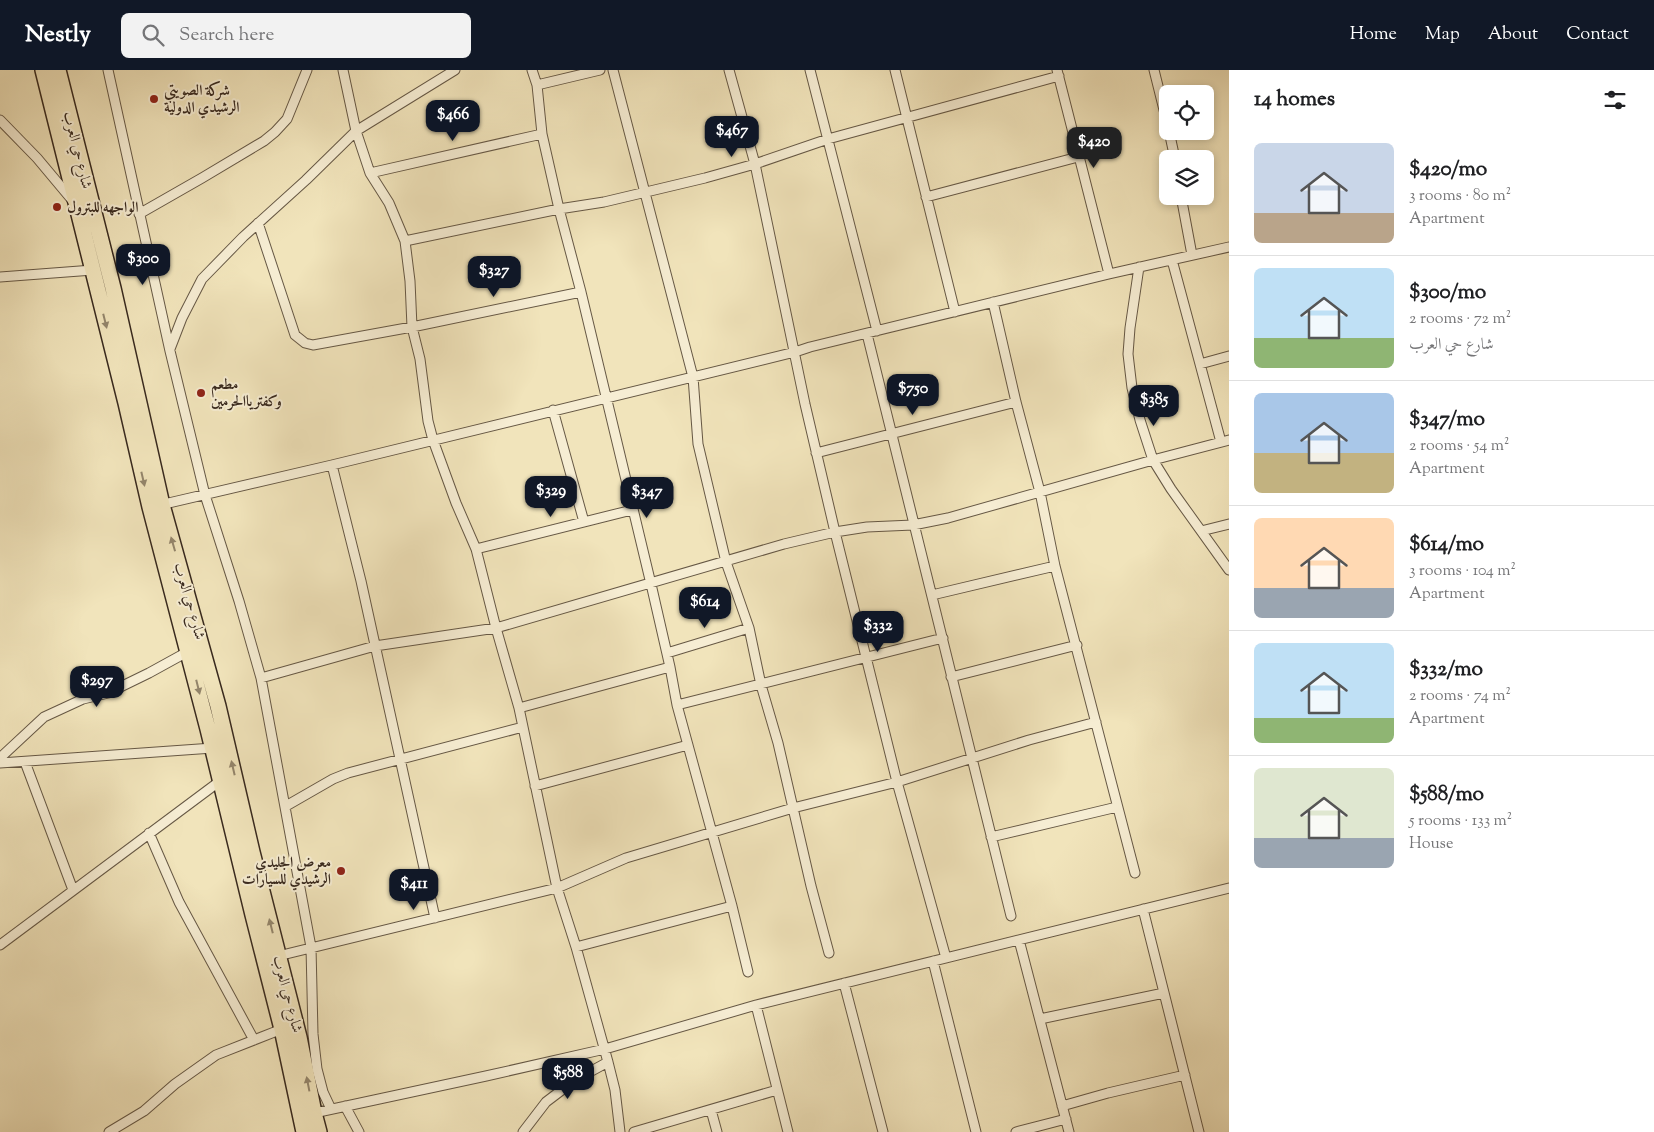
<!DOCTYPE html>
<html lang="en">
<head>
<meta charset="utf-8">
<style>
  :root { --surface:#fff; --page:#f2f2f2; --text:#202124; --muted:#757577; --line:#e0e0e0; --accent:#111827 }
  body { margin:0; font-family:"Sorts Mill Goudy",Amiri,serif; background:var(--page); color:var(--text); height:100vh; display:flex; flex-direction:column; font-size:19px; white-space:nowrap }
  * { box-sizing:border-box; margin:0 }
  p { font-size:16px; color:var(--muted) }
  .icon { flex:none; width:28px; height:28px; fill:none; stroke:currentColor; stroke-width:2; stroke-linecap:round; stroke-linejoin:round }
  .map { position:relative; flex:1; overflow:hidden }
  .sheet { display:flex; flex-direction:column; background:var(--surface); width:425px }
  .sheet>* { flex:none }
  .tools { position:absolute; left:1159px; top:15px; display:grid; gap:10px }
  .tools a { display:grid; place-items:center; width:55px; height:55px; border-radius:8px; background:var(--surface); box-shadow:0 2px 8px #0003; font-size:25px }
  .price { position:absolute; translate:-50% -42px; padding:0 11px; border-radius:10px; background:var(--accent); color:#fff; font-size:16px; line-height:32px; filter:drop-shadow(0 1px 2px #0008) }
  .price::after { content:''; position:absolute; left:50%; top:30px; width:15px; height:11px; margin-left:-8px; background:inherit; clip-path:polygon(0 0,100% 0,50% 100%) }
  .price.on { background:#222; color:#fff }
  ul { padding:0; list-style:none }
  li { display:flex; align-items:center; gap:15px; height:125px; padding:0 25px }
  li+li { border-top:1px solid var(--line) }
  li span { display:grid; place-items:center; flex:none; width:140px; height:100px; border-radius:8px; color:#555 }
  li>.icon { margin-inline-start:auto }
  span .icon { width:60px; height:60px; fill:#fffc; stroke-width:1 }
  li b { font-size:21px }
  h2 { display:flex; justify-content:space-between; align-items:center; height:60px; padding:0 25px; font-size:21px }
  header { display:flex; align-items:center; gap:30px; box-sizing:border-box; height:70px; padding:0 25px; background:var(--accent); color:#fff }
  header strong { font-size:24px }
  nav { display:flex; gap:28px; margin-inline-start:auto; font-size:18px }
  .search { width:350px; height:45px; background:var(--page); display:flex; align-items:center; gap:12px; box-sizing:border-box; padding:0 18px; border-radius:8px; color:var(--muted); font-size:19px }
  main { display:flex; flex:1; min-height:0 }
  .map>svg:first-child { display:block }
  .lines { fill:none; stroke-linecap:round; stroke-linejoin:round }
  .street-casing { stroke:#665845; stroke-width:11 }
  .primary-casing { stroke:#38291e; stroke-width:18 }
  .street { stroke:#f6edd3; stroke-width:9 }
  .primary { stroke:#f1e4bb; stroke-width:15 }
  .oneway { fill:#94866c }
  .poi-dot { fill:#8f2418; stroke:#f6edd3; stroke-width:2 }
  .labels { text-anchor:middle; stroke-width:4; stroke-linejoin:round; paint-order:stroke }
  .poi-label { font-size:15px; font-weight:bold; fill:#38291e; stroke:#f6edd3; text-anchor:start }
  .street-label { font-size:15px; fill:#38291e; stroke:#f6edd3 }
</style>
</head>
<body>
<header>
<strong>Nestly</strong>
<div class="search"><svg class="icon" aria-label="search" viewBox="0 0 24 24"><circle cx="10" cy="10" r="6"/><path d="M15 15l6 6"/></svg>Search here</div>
<nav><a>Home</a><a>Map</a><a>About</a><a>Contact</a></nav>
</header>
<main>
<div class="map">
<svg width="1229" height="1062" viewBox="0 0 1229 1062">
  <rect width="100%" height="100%" fill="#f1e4bb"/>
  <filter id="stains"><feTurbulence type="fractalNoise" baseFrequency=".004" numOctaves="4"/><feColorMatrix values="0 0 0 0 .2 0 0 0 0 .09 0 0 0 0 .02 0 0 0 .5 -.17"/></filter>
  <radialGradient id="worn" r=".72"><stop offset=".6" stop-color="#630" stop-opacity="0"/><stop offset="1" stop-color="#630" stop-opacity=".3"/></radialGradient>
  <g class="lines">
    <defs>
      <path id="street" d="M 108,0 L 170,281 L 205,425 L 239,531 L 261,608 L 311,877 L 313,964 L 317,999 L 323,1022 L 331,1039
        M 343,0 L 356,61 L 370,103 L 389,133 L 405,171 L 410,211 L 412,257 L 420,289 L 428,351 L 433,370 L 456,433 L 476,479 L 496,558 L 519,638 L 557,818 L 576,877 L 608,992 L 615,1020 L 620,1062
        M 532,0 L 537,15 L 542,64 L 559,139 L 581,222 L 651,514 L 670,597 L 677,635 L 732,836 L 748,902
        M 613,0 L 693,307 L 698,374 L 726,492 L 749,558 L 761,615 L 778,673 L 811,816 L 829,883
        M 729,0 L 755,94 L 805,334 L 835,462 L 897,712 L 946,888
        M 810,0 L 877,261
        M 895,0 L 955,242
        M 1057,0 L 1109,204
        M 1154,0 L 1168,56
        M 537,15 L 600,0
        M 0,50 L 37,88 L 73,131
        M 1169,61 L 1175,89
        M 370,103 L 542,64
        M 1181,126 L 1192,185
        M 926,127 L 1078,87
        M 139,144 L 202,108 L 264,71 L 275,62 L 287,49 L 307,0
        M 258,153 L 295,265 L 305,273 L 313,275 L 412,257 L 581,222
        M 405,171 L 559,139 L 604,132 L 705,108 L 755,94 L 828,69 L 1059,6
        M 1172,190 L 1221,372
        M 1139,197 L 1130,258 L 1128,284 L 1132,318 L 1140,350 L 1153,390 L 1171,419 L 1229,500
        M 0,207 L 93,200
        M 993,232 L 1016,332 L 1040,422 L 1055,496 L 1135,803
        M 867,264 L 1011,846
        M 170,279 L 182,248 L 202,209 L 243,167 L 306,110 L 356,61 L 455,0
        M 1200,294 L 1229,286
        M 553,340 L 584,452
        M 816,383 L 1016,332
        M 332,395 L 361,511 L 435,848
        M 160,435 L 332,395 L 795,282 L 810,277 L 1109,204 L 1229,177
        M 1201,461 L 1229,454
        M 476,479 L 632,440
        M 932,525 L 1055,496
        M 667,583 L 749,558
        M 951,607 L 1077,575
        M 261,608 L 375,576 L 496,558 L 784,474 L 835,462 L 867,457 L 913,455 L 948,448 L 1153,390 L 1229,370
        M 677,635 L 943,568
        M 519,638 L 670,597
        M 0,688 L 44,647 L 83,629 L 108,623 L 149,603 L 189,581
        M 25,692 L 73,820
        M 0,693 L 213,678
        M 535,716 L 688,675
        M 286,736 L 333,709 L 348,703 L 523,657
        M 149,763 L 179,832 L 254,970
        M 991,767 L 1117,737
        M 1143,839 L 1199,1062
        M 1019,870 L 1069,1062
        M 0,875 L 220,711
        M 576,877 L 732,836
        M 278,886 L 557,818 L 626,788 L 793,738 L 897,712 L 1029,670 L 1096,652
        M 933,891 L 976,1062
        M 844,913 L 883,1062
        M 756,935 L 788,1062
        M 1040,949 L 1164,923
        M 345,1036 L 359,1062
        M 1062,1036 L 1108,1023 L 1185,1005
        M 711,1040 L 717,1062
        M 314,1043 L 486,1006 L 605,979 L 756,935 L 1229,818
        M 109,1062 L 144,1041 L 175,1014 L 216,985 L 282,959
        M 523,1062 L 546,1032 L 575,1010 L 608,992
        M 634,1062 L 777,1020
        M 1016,1062 L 1066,1049"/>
      <path id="primary" d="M 43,0 L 126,333 L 150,437 L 208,659 L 253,845 L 282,959 L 304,1062
        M 58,0 L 113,218 L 162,435 L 218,636 L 252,782 L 299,967 L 314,1043 L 319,1062"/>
    </defs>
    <use href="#street" class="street-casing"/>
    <use href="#primary" class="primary-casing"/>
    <use href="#street" class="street"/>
    <use href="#primary" class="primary"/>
  </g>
  <defs><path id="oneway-solid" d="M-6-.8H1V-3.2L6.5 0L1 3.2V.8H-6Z" transform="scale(1.25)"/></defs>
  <g class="oneway">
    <use href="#oneway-solid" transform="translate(105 251) rotate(76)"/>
    <use href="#oneway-solid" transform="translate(143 409) rotate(77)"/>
    <use href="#oneway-solid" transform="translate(173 474) rotate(-106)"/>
    <use href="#oneway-solid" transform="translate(198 617) rotate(76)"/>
    <use href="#oneway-solid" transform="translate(233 698) rotate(-103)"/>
    <use href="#oneway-solid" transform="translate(271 856) rotate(-104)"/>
    <use href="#oneway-solid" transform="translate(308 1014) rotate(-101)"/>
  </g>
  <g class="poi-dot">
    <circle cx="154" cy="29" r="5"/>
    <circle cx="57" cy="137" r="5"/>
    <circle cx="201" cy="323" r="5"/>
    <circle cx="341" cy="801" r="5"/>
  </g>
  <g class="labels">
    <g class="poi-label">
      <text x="164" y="25">شركة الصويتي<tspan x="164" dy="17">الرشيدي الدولية</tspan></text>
      <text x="67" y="142">الواجهه للبترول</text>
      <text x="211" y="319">مطعم<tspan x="211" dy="17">وكفترياالحرمين</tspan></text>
      <text x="331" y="797" text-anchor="end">معرض الجليدي<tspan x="331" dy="17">الرشيدي للسيارات</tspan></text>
    </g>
    <g class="street-label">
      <text transform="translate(78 80) rotate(76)" y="5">شارع حي العرب</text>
      <text transform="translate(190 531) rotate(74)" y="5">شارع حي العرب</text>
      <text transform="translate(288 924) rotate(75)" y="5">شارع حي العرب</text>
    </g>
  </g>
  <rect width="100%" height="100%" filter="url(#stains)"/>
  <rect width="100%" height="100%" fill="url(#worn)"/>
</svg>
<div class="tools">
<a><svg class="icon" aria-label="locate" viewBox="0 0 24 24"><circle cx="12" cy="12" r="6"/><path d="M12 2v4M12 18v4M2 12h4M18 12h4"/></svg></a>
<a><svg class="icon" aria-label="layers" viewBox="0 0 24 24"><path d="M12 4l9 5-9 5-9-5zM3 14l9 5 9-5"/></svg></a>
</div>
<b class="price" style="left:453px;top:72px">$466</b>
<b class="price" style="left:732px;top:88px">$467</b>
<b class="price on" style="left:1094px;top:99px">$420</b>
<b class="price" style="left:143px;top:216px">$300</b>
<b class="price" style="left:494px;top:228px">$327</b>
<b class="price" style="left:913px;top:346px">$750</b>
<b class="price" style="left:1154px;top:357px">$385</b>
<b class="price" style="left:551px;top:448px">$329</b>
<b class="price" style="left:647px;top:449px">$347</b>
<b class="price" style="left:705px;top:559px">$614</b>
<b class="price" style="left:878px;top:583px">$332</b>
<b class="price" style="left:97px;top:638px">$297</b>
<b class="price" style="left:414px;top:841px">$411</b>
<b class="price" style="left:568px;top:1030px">$588</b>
</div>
<section class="sheet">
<h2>14 homes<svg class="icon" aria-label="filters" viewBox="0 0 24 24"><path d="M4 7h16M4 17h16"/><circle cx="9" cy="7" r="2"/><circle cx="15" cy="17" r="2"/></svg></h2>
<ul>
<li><span style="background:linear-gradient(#c9d6e8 70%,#b9a48a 0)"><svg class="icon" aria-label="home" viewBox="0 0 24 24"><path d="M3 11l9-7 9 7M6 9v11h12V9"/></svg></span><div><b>$420/mo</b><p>3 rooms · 80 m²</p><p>Apartment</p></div></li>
<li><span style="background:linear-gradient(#bfe0f5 70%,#8fb573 0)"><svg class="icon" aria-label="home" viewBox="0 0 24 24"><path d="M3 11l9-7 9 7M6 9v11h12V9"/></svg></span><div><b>$300/mo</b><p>2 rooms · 72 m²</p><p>شارع حي العرب</p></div></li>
<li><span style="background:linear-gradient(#a9c7e8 60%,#c2b280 0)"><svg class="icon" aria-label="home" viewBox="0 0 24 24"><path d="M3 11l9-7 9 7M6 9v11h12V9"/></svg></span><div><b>$347/mo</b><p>2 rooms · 54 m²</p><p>Apartment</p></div></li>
<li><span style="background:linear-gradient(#ffd9b3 70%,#9aa5b1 0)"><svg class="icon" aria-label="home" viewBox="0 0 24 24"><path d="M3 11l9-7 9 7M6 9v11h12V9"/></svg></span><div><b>$614/mo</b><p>3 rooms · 104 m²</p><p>Apartment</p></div></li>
<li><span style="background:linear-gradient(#bfe0f5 75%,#8fb573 0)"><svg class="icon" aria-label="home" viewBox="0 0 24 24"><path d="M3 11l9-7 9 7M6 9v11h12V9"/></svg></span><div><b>$332/mo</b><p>2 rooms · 74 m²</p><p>Apartment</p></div></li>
<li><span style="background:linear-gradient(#dfe7d0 70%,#9aa5b1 0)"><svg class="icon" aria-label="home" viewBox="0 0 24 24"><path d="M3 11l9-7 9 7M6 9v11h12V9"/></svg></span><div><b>$588/mo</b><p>5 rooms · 133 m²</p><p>House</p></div></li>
</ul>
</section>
</main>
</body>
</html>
